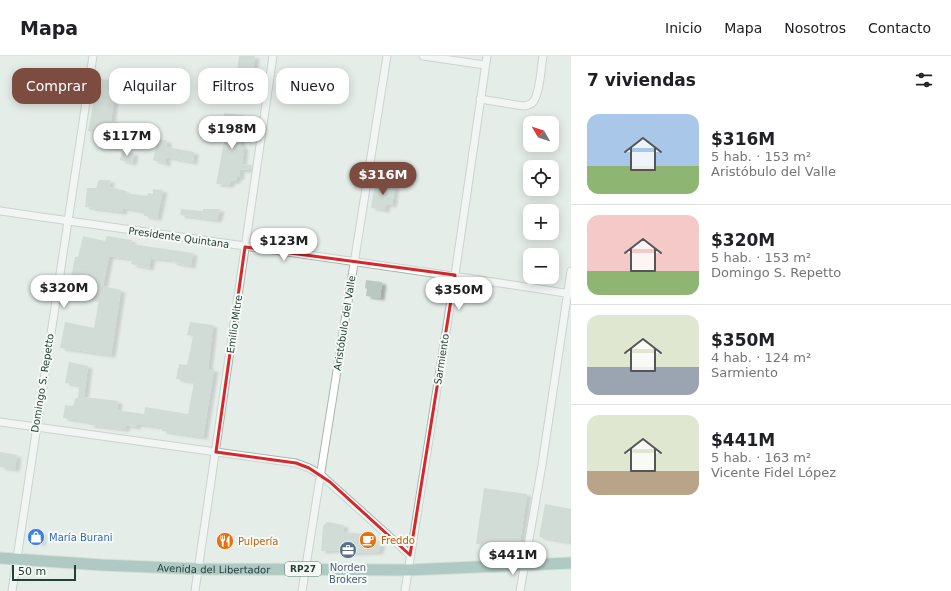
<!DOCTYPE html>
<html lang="es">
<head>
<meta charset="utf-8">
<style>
  :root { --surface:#fff; --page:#f6f6f6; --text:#202124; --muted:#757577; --line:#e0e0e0; --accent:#7c4c40 }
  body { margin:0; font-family:"DejaVu Sans",sans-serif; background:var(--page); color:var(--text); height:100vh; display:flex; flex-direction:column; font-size:15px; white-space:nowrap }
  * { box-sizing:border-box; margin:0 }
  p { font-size:13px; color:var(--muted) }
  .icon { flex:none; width:22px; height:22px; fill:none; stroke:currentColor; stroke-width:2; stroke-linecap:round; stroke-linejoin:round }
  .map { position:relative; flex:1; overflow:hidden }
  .side { display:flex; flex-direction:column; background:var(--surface); width:380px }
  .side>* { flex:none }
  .hud { position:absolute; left:12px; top:12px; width:380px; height:36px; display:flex; gap:8px }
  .needle { width:26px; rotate:309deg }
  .buttons { position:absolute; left:523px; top:60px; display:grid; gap:8px }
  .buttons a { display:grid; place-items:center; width:36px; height:36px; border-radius:8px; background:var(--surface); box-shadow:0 2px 10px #0003; font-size:20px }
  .scale { position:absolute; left:12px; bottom:10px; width:64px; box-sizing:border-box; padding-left:4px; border:2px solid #243f37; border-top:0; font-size:11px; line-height:14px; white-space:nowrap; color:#243f37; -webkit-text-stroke:3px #f5faf7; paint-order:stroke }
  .price { position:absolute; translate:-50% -34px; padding:0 9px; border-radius:14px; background:#fff; color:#222; font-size:13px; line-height:26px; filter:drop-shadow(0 1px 2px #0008) }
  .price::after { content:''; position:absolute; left:50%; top:24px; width:12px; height:9px; margin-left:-6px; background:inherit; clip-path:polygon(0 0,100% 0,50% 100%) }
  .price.active { background:var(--accent); color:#fff }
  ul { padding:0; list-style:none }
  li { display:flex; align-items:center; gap:12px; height:100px; padding:0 16px }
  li+li { border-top:1px solid var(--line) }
  li span { display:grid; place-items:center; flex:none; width:112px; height:80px; border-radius:12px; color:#555 }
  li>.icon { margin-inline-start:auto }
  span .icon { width:48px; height:48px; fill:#fffc; stroke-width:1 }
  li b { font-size:17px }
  h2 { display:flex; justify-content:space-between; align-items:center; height:48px; padding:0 16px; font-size:17px }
  .pill { padding:0 14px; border-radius:12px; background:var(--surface); box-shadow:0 2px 10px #0003; font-size:14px; line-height:36px }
  .pill.active { background:var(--accent); color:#fff }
  header { display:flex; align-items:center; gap:24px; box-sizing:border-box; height:56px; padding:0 20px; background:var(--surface); border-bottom:1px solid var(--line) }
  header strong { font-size:19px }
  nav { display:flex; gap:22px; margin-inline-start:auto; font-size:14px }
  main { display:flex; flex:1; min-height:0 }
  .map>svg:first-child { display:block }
  .building { fill:#bac8c2; filter:url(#shadow) }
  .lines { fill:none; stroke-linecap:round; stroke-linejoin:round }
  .minor-casing { stroke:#a7b5b0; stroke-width:9 }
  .primary-casing { stroke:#c2c9c7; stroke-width:13 }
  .minor { stroke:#fff; stroke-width:7 }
  .primary { stroke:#6ba192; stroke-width:11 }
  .marked { fill:none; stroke:#d62828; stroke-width:3; stroke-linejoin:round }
  .labels { text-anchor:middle; stroke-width:4; stroke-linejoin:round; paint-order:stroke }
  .shield { fill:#f5faf7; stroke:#637771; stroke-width:1 }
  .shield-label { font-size:9px; font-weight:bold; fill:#243f37 }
  .street-label { font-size:10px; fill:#243f37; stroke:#f5faf7 }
  .shop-label { font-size:10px; fill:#366cbe; stroke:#f5faf7; text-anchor:start }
  .food-label { font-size:10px; fill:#c56008; stroke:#f5faf7; text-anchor:start }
  .service-label { font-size:10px; fill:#4e5e75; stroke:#f5faf7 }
</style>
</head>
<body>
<header>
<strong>Mapa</strong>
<nav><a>Inicio</a><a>Mapa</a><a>Nosotros</a><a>Contacto</a></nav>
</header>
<main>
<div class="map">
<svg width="571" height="535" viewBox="0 0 571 535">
  <defs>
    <filter id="shadow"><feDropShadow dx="4.5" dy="2.5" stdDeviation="1" flood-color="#0004"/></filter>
  </defs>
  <rect width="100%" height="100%" fill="#e5ede9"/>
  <path class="building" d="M 239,0 L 255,0 L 253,15 L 260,16 L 257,36 L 234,34 Z
    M 98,23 L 117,24 L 111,65 L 118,66 L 115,92 L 96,89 L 98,77 L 88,75 Z
    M 224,57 L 244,59 L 240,88 L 244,92 L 242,108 L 252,109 L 251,114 L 240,114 L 240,121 L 237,121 L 236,125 L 231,125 L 229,129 L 216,128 L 225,81 L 221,81 Z
    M 157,84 L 167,84 L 167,91 L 194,96 L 193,106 L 166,101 L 166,108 L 153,104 Z
    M 122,95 L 134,97 L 132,107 L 120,104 Z
    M 99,124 L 110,124 L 109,131 L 126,135 L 126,137 L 147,140 L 148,137 L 153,138 L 153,133 L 163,134 L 157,162 L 144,160 L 144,155 L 123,152 L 122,156 L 85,151 L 87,132 L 96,132 Z
    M 375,127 L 395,130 L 392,149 L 386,148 L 385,154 L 371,152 Z
    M 181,153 L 203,155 L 203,153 L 220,153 L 217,164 L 180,159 Z
    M 83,180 L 105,185 L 107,180 L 132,184 L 131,188 L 193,197 L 191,210 L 172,206 L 172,204 L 151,202 L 149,212 L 131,208 L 132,203 L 109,200 L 103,230 L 121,234 L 111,299 L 60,292 L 65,266 L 94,272 L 99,244 L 68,237 L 75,201 L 78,201 Z
    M 366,224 L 382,226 L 380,242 L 366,240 L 367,233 L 365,232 Z
    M 190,266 L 213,269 L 208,313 L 214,313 L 203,381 L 162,375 L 162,371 L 137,368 L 136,371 L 126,369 L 125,373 L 90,369 L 90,366 L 63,362 L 65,349 L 73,350 L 75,342 L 78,342 L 79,329 L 65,327 L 69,306 L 88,310 L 84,341 L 118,345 L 117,354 L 144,358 L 145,351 L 188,358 L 194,326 L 176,323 L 179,308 L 187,309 L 190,295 L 193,280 L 187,279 Z
    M 0,396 L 17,399 L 15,413 L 0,411 Z
    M 484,432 L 527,438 L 519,493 L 476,488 Z
    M 545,448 L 571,453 L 571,479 L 570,479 L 569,486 L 539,481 Z
    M 327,466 L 344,469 L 343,476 L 367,478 L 381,489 L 378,496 L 342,497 L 342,494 L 321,495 L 323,470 Z
    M 30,475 L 42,477 L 41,487 L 29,485 Z"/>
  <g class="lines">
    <defs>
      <path id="minor" d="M 423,0 L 485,9
        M 480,43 L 523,50 C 526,50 529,49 532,47 C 540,40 541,11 543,0
        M 0,155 C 190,183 381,208 571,238
        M 0,366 L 296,407 L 309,412 L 320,418 L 410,499
        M 12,535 L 93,0
        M 195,535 L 273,0
        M 302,535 L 387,0
        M 405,535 L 455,219 L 487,0
        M 520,535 L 542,409 L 571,215"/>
      <g id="primary">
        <path id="s1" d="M 0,502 L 102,509 L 198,513 L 408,514 L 571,507"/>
      </g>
    </defs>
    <use href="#minor" class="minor-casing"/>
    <use href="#primary" class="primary-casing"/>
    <use href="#minor" class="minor"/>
    <use href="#primary" class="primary"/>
  </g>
  <path d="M0 0H571V535H0ZM 245,191 L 455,219 L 410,499 L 330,426 L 309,412 L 296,407 L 216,396 Z" fill="#e5ede9" fill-opacity=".55" fill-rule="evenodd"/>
  <path class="marked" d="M 245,191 L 455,219 L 410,499 L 330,426 L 309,412 L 296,407 L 216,396 Z"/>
  <defs>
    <symbol id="shop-disc" viewBox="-11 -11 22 22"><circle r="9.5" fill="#3f7fe0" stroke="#f5faf7"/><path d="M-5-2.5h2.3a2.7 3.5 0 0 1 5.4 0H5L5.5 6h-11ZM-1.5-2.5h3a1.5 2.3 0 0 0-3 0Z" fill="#fff"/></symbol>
    <symbol id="cafe-disc" viewBox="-11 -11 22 22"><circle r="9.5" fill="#e8710a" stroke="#f5faf7"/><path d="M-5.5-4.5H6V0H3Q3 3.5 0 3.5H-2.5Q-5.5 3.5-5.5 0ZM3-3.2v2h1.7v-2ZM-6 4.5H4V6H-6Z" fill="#fff"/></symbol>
    <symbol id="restaurant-disc" viewBox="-11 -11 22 22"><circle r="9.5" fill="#e8710a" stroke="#f5faf7"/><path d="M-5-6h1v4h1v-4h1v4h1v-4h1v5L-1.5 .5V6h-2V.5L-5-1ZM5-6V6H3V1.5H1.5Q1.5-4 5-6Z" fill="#fff"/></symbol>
    <symbol id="office-disc" viewBox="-11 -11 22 22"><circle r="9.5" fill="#5c6f8a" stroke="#f5faf7"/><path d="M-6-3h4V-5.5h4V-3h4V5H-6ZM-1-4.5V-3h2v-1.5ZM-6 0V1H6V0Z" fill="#fff"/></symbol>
  </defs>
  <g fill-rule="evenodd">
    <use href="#shop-disc" x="26" y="471" width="20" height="20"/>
    <use href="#cafe-disc" x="358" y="474" width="20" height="20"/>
    <use href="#restaurant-disc" x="215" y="475" width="20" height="20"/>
    <use href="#office-disc" x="338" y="484" width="20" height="20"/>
  </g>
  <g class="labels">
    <rect class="shield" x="285" y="506" width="36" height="14" rx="3"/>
    <g class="shield-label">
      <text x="303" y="516">RP27</text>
    </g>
    <g class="street-label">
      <text transform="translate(179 181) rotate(8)" y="4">Presidente Quintana</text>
      <text transform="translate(344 267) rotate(-81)" y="4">Aristóbulo del Valle</text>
      <text transform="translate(234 268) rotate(-82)" y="4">Emilio Mitre</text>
      <text transform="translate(441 303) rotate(-81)" y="4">Sarmiento</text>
      <text transform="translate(42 327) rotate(-81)" y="4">Domingo S. Repetto</text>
      <text dy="4" stroke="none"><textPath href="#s1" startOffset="214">Avenida del Libertador</textPath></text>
    </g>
    <g class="shop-label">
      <text x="49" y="485">María Burani</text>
    </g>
    <g class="food-label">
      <text x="381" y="488">Freddo</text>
      <text x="238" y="489">Pulpería</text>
    </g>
    <g class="service-label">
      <text x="348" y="515">Norden<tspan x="348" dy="12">Brokers</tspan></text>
    </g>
  </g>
</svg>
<div class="buttons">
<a><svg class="needle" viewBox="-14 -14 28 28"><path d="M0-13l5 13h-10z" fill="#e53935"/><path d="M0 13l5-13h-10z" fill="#757577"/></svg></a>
<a><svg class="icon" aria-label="locate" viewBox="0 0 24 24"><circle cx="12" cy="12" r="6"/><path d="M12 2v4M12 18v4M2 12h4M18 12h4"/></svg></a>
<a>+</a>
<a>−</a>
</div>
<div class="scale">50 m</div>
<b class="price" style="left:232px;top:94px">$198M</b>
<b class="price" style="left:127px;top:101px">$117M</b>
<b class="price active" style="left:383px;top:140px">$316M</b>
<b class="price" style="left:284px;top:206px">$123M</b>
<b class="price" style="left:64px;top:253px">$320M</b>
<b class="price" style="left:459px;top:255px">$350M</b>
<b class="price" style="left:513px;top:520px">$441M</b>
<div class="hud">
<a class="pill active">Comprar</a>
<a class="pill">Alquilar</a>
<a class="pill">Filtros</a>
<a class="pill">Nuevo</a>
</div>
</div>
<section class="side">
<h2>7 viviendas<svg class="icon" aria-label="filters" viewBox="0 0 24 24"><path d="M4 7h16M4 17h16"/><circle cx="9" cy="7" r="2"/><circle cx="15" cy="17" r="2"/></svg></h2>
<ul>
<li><span style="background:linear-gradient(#a9c7e8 65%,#8fb573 0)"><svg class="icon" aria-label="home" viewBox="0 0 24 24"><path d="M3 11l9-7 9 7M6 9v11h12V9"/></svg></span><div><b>$316M</b><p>5 hab. · 153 m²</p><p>Aristóbulo del Valle</p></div></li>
<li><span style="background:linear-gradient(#f6c9c9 70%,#8fb573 0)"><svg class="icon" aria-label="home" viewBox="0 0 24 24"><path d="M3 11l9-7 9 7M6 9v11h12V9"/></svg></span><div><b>$320M</b><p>5 hab. · 153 m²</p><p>Domingo S. Repetto</p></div></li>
<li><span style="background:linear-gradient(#dfe7d0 65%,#9aa5b1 0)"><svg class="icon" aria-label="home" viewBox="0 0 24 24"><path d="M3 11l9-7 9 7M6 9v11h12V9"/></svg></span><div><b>$350M</b><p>4 hab. · 124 m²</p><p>Sarmiento</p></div></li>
<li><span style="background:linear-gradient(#dfe7d0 70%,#b9a48a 0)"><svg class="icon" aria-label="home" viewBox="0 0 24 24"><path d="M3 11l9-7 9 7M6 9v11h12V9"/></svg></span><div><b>$441M</b><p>5 hab. · 163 m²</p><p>Vicente Fidel López</p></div></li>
</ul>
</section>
</main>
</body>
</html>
